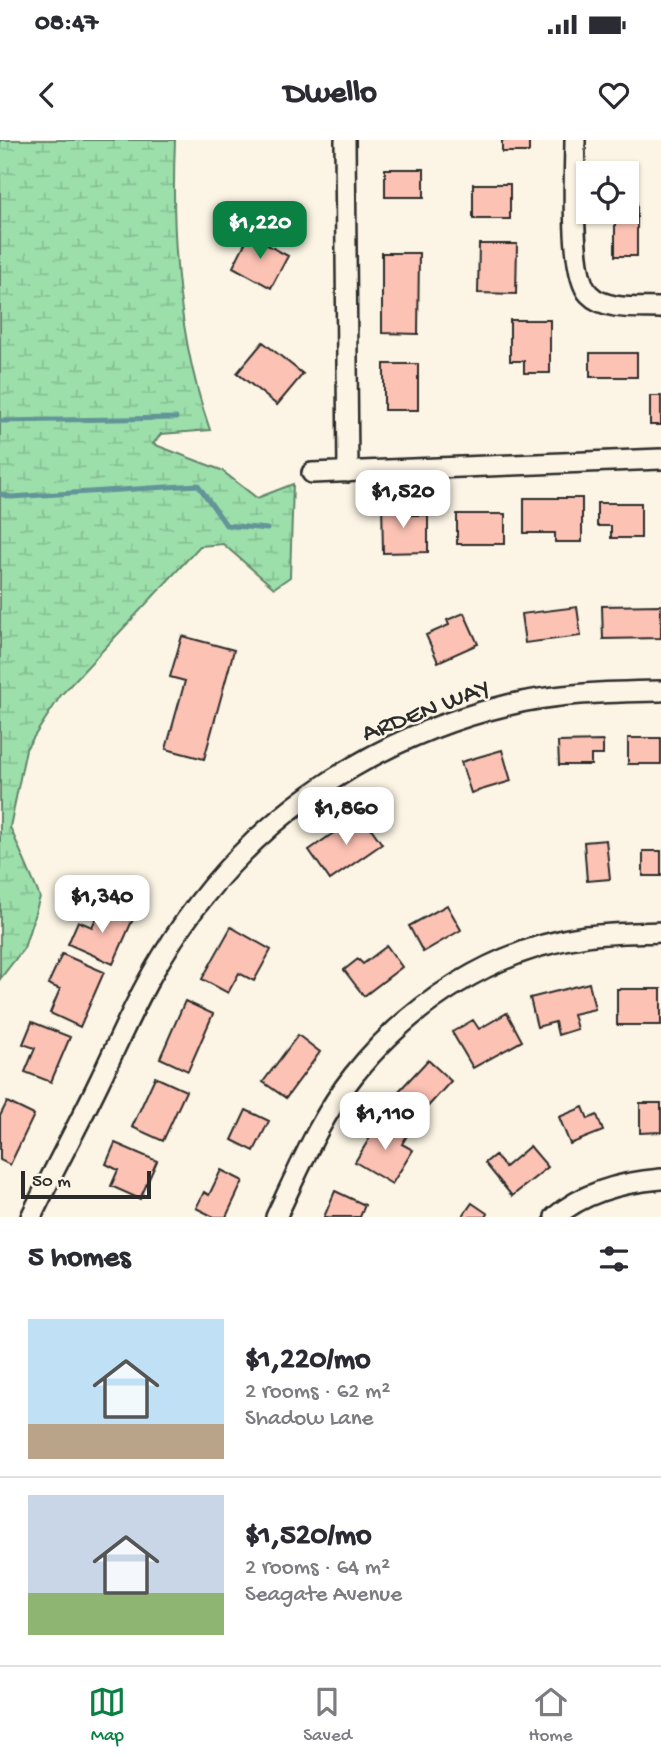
<!DOCTYPE html>
<html lang="en">
<head>
<meta charset="utf-8">
<style>
  :root { --surface:#fff; --page:#f7f7f7; --text:#2b2b33; --muted:#7c7c81; --line:#e1e1e2; --accent:#0b8043 }
  body { margin:0; font-family:"Gochi Hand",sans-serif; background:var(--page); color:var(--text); height:100vh; display:flex; flex-direction:column; font-size:26px; white-space:nowrap }
  * { box-sizing:border-box; margin:0 }
  p { font-size:23px; color:var(--muted) }
  .icon { flex:none; width:38px; height:38px; fill:none; stroke:currentColor; stroke-width:2; stroke-linecap:round; stroke-linejoin:round }
  .map { position:relative; height:1077px; overflow:hidden }
  .panel { display:flex; flex-direction:column; background:var(--surface); flex:1 }
  .panel>* { flex:none }
  .tools { position:absolute; left:576px; top:21px; display:grid; gap:14px }
  .tools a { display:grid; place-items:center; width:63px; height:63px; border-radius:0px; background:var(--surface); box-shadow:0 2px 5px #0004; font-size:35px }
  .scale { position:absolute; left:21px; bottom:18px; width:130px; box-sizing:border-box; padding-left:7px; border:4px solid #2b2b2b; border-top:0; font-size:19px; line-height:24px; white-space:nowrap; color:#2b2b2b; -webkit-text-stroke:5px #fcf5e5; paint-order:stroke }
  .price { position:absolute; translate:-50% -60px; padding:0 16px; border-radius:14px; background:#fff; color:#222; font-size:23px; line-height:46px; filter:drop-shadow(0 2px 4px #0008) }
  .price::after { content:''; position:absolute; left:50%; top:42px; width:21px; height:16px; margin-left:-10px; background:inherit; clip-path:polygon(0 0,100% 0,50% 100%) }
  .price.active { background:var(--accent); color:#fff }
  ul { padding:0; list-style:none }
  li { display:flex; align-items:center; gap:21px; height:175px; padding:0 28px }
  li+li { border-top:2px solid var(--line) }
  li span { display:grid; place-items:center; flex:none; width:196px; height:140px; border-radius:0px; color:#555 }
  li>.icon { margin-inline-start:auto }
  span .icon { width:84px; height:84px; fill:#fffc; stroke-width:1 }
  li b { font-size:30px }
  h2 { display:flex; justify-content:space-between; align-items:center; height:84px; padding:0 28px; font-size:30px }
  .status { display:flex; justify-content:space-between; align-items:center; height:49px; padding:0 35px; background:var(--surface); direction:ltr }
  .status svg { height:19px; fill:currentColor }
  header { display:flex; justify-content:space-between; align-items:center; height:91px; padding:0 28px; background:var(--surface); font-size:32px; font-weight:700 }
  .tabs { display:flex; justify-content:space-around; align-items:center; height:98px; border-top:2px solid var(--line); background:var(--surface); font-size:19px; color:var(--muted) }
  .tabs a { display:grid; justify-items:center; gap:4px }
  .tabs .active { color:var(--accent) }
  .map>svg:first-child { display:block }
  .wetland { fill:url(#wetland-marsh); stroke:#64856b; stroke-width:2 }
  .lines { fill:none; stroke-linecap:round; stroke-linejoin:round }
  .stream { stroke:#649598; stroke-width:5 }
  .building { fill:#fcc2b4; stroke:#2b2b2b; stroke-width:2 }
  .street-casing { stroke:#2b2b2b; stroke-width:24 }
  .street { stroke:#fcf5e5; stroke-width:19 }
  .labels { text-anchor:middle; stroke-width:5; stroke-linejoin:round; paint-order:stroke }
  .street-label { font-size:26px; fill:#2b2b2b; stroke:#fcf5e5 }
</style>
</head>
<body>
<div class="status"><b>08:47</b><svg viewBox="0 0 49 12"><path d="M0 12V9h3v3zM5 12V6h3v6zM10 12V3h3v9zM15 12V0h3v12zM26 1h20v11H26zM47 4h2v5h-2z"/></svg></div>
<header><svg class="icon" aria-label="back" viewBox="0 0 24 24"><path d="M15 5l-7 7 7 7"/></svg>Dwello<svg class="icon" aria-label="heart" viewBox="0 0 24 24"><path d="M12 20l-8-8c-3-5 5-10 8-4 3-6 11-1 8 4z"/></svg></header>
<div class="map">
<svg width="661" height="1077" viewBox="0 0 661 1077">
  <defs>
    <pattern id="wetland-marsh" width="20" height="14" patternUnits="userSpaceOnUse" patternTransform="scale(1.75)"><rect width="20" height="14" fill="#9cdfab"/><path d="M1 5h8M5 5V1M11 12h8M15 12V8" fill="none" stroke="#87c093"/></pattern>
  </defs>
  <rect width="100%" height="100%" fill="#fcf5e5"/>
  <filter id="ink" filterUnits="userSpaceOnUse"><feTurbulence type="fractalNoise" baseFrequency=".0143" numOctaves="2"/><feDisplacementMap in="SourceGraphic" scale="14" xChannelSelector="R" yChannelSelector="G"/><feConvolveMatrix kernelMatrix="1 2 1 2 8 2 1 2 1" color-interpolation-filters="sRGB"/></filter>
  <g filter="url(#ink)">
    <path class="wetland" d="M 0,0 L 175,0 C 171,96 178,199 210,290 L 161,294 L 153,304 L 221,330 L 257,358 L 293,344 L 290,437 L 274,448 L 223,404 L 200,406 L 61,555 L 26,609 L 10,687 L 40,757 L 24,808 L 0,839 Z"/>
    <g class="lines">
      <path class="stream" d="M 0,281 L 176,278
        M 0,354 L 11,357 L 198,345 L 226,385 L 267,389"/>
    </g>
    <path class="building" d="M 502,0 L 529,0 L 529,12 L 502,12 Z
      M 385,29 L 424,29 L 424,57 L 385,57 Z
      M 473,44 L 510,44 L 510,79 L 473,79 Z
      M 626,63 L 637,63 L 637,116 L 615,116 L 615,72 L 626,72 Z
      M 249,95 L 288,116 L 271,148 L 233,127 Z
      M 479,104 L 517,104 L 516,154 L 478,153 Z
      M 382,113 L 419,113 L 418,194 L 382,193 Z
      M 510,180 L 550,180 L 550,233 L 524,233 L 524,221 L 510,221 Z
      M 263,202 L 303,234 L 277,265 L 237,233 Z
      M 590,213 L 637,213 L 637,237 L 590,237 Z
      M 384,224 L 418,224 L 418,270 L 384,270 Z
      M 650,256 L 661,256 L 661,285 L 650,285 Z
      M 524,358 L 582,358 L 582,402 L 555,402 L 555,393 L 524,393 Z
      M 382,361 L 404,361 L 404,375 L 428,375 L 428,412 L 383,413 Z
      M 597,363 L 641,363 L 641,398 L 611,398 L 611,386 L 597,386 Z
      M 457,374 L 505,374 L 505,404 L 457,404 Z
      M 661,465 L 661,498 L 603,499 L 602,466 Z
      M 577,467 L 581,496 L 525,503 L 521,474 Z
      M 464,473 L 478,504 L 438,522 L 426,495 L 449,485 L 447,480 Z
      M 182,496 L 234,510 L 204,619 L 166,609 L 185,541 L 170,537 Z
      M 628,598 L 661,598 L 661,624 L 628,624 Z
      M 603,601 L 603,615 L 591,615 L 591,625 L 559,625 L 558,602 Z
      M 502,610 L 511,641 L 471,653 L 461,622 Z
      M 361,674 L 382,704 L 330,740 L 309,710 Z
      M 606,700 L 610,739 L 587,741 L 584,702 Z
      M 643,711 L 661,711 L 661,736 L 643,736 Z
      M 102,765 L 133,779 L 113,824 L 68,804 L 78,781 L 92,787 Z
      M 447,765 L 461,790 L 423,812 L 409,786 Z
      M 231,787 L 271,810 L 254,841 L 239,833 L 228,853 L 202,839 Z
      M 387,806 L 402,827 L 364,856 L 344,830 L 358,819 L 363,824 Z
      M 62,814 L 104,832 L 80,887 L 50,873 L 60,849 L 48,844 Z
      M 589,843 L 595,869 L 573,874 L 577,889 L 558,895 L 555,882 L 537,887 L 530,858 Z
      M 617,849 L 661,849 L 661,885 L 617,885 Z
      M 185,861 L 213,874 L 188,931 L 160,918 Z
      M 507,873 L 522,901 L 473,928 L 452,892 L 473,880 L 479,889 Z
      M 32,882 L 70,897 L 51,942 L 25,932 L 35,908 L 23,904 Z
      M 298,895 L 320,912 L 286,958 L 263,942 Z
      M 428,920 L 451,941 L 422,973 L 398,952 Z
      M 155,937 L 186,951 L 163,1001 L 132,987 Z
      M 7,962 L 34,975 L 10,1025 L 0,1020 L 0,976 Z
      M 640,963 L 661,963 L 661,992 L 640,993 Z
      M 583,967 L 588,979 L 597,975 L 603,991 L 570,1004 L 559,977 Z
      M 246,970 L 269,981 L 254,1011 L 232,1000 Z
      M 382,978 L 408,994 L 402,1004 L 413,1010 L 392,1044 L 355,1022 Z
      M 115,1003 L 157,1021 L 140,1059 L 111,1046 L 118,1030 L 106,1024 Z
      M 530,1006 L 548,1027 L 512,1056 L 485,1023 L 495,1015 L 505,1027 Z
      M 221,1030 L 243,1041 L 226,1077 L 214,1077 L 196,1068 L 204,1052 L 209,1055 Z
      M 335,1051 L 365,1065 L 360,1077 L 324,1077 Z
      M 472,1063 L 488,1074 L 486,1077 L 462,1077 Z"/>
    <g class="lines">
      <defs>
        <path id="street" d="M 345,0 L 348,332
          M 575,0 C 575,31 569,134 589,154 C 605,171 639,167 661,168
          M 312,333 L 661,319
          M 31,1077 C 53,1031 78,986 100,940 C 120,898 138,856 162,817 C 240,687 362,600 508,565 C 558,553 610,552 661,551
          M 276,1077 C 299,1029 320,978 353,936 C 410,864 494,809 586,796 C 610,793 636,793 661,792
          M 555,1077 C 584,1052 624,1042 661,1039"/>
      </defs>
      <use href="#street" class="street-casing"/>
      <use href="#street" class="street"/>
    </g>
  </g>
  <g class="labels">
    <g class="street-label">
      <text transform="translate(425 568) rotate(-21)" y="9">ARDEN WAY</text>
    </g>
  </g>
</svg>
<div class="tools">
<a><svg class="icon" aria-label="locate" viewBox="0 0 24 24"><circle cx="12" cy="12" r="6"/><path d="M12 2v4M12 18v4M2 12h4M18 12h4"/></svg></a>
</div>
<div class="scale">50 m</div>
<b class="price active" style="left:260px;top:121px">$1,220</b>
<b class="price" style="left:403px;top:390px">$1,520</b>
<b class="price" style="left:346px;top:707px">$1,860</b>
<b class="price" style="left:102px;top:795px">$1,340</b>
<b class="price" style="left:385px;top:1012px">$1,110</b>
</div>
<section class="panel">
<h2>5 homes<svg class="icon" aria-label="filters" viewBox="0 0 24 24"><path d="M4 7h16M4 17h16"/><circle cx="9" cy="7" r="2"/><circle cx="15" cy="17" r="2"/></svg></h2>
<ul>
<li><span style="background:linear-gradient(#bfe0f5 75%,#b9a48a 0)"><svg class="icon" aria-label="home" viewBox="0 0 24 24"><path d="M3 11l9-7 9 7M6 9v11h12V9"/></svg></span><div><b>$1,220/mo</b><p>2 rooms · 62 m²</p><p>Shadow Lane</p></div></li>
<li><span style="background:linear-gradient(#c9d6e8 70%,#8fb573 0)"><svg class="icon" aria-label="home" viewBox="0 0 24 24"><path d="M3 11l9-7 9 7M6 9v11h12V9"/></svg></span><div><b>$1,520/mo</b><p>2 rooms · 64 m²</p><p>Seagate Avenue</p></div></li>
</ul>
</section>
<nav class="tabs">
<a class="active"><svg class="icon" aria-label="map" viewBox="0 0 24 24"><path d="M3 6l6-2 6 2 6-2v14l-6 2-6-2-6 2zM9 4v14M15 6v14"/></svg>Map</a>
<a><svg class="icon" aria-label="saved" viewBox="0 0 24 24"><path d="M7 4h10v16l-5-4-5 4z"/></svg>Saved</a>
<a><svg class="icon" aria-label="home" viewBox="0 0 24 24"><path d="M3 11l9-7 9 7M6 9v11h12V9"/></svg>Home</a>
</nav>
</body>
</html>
